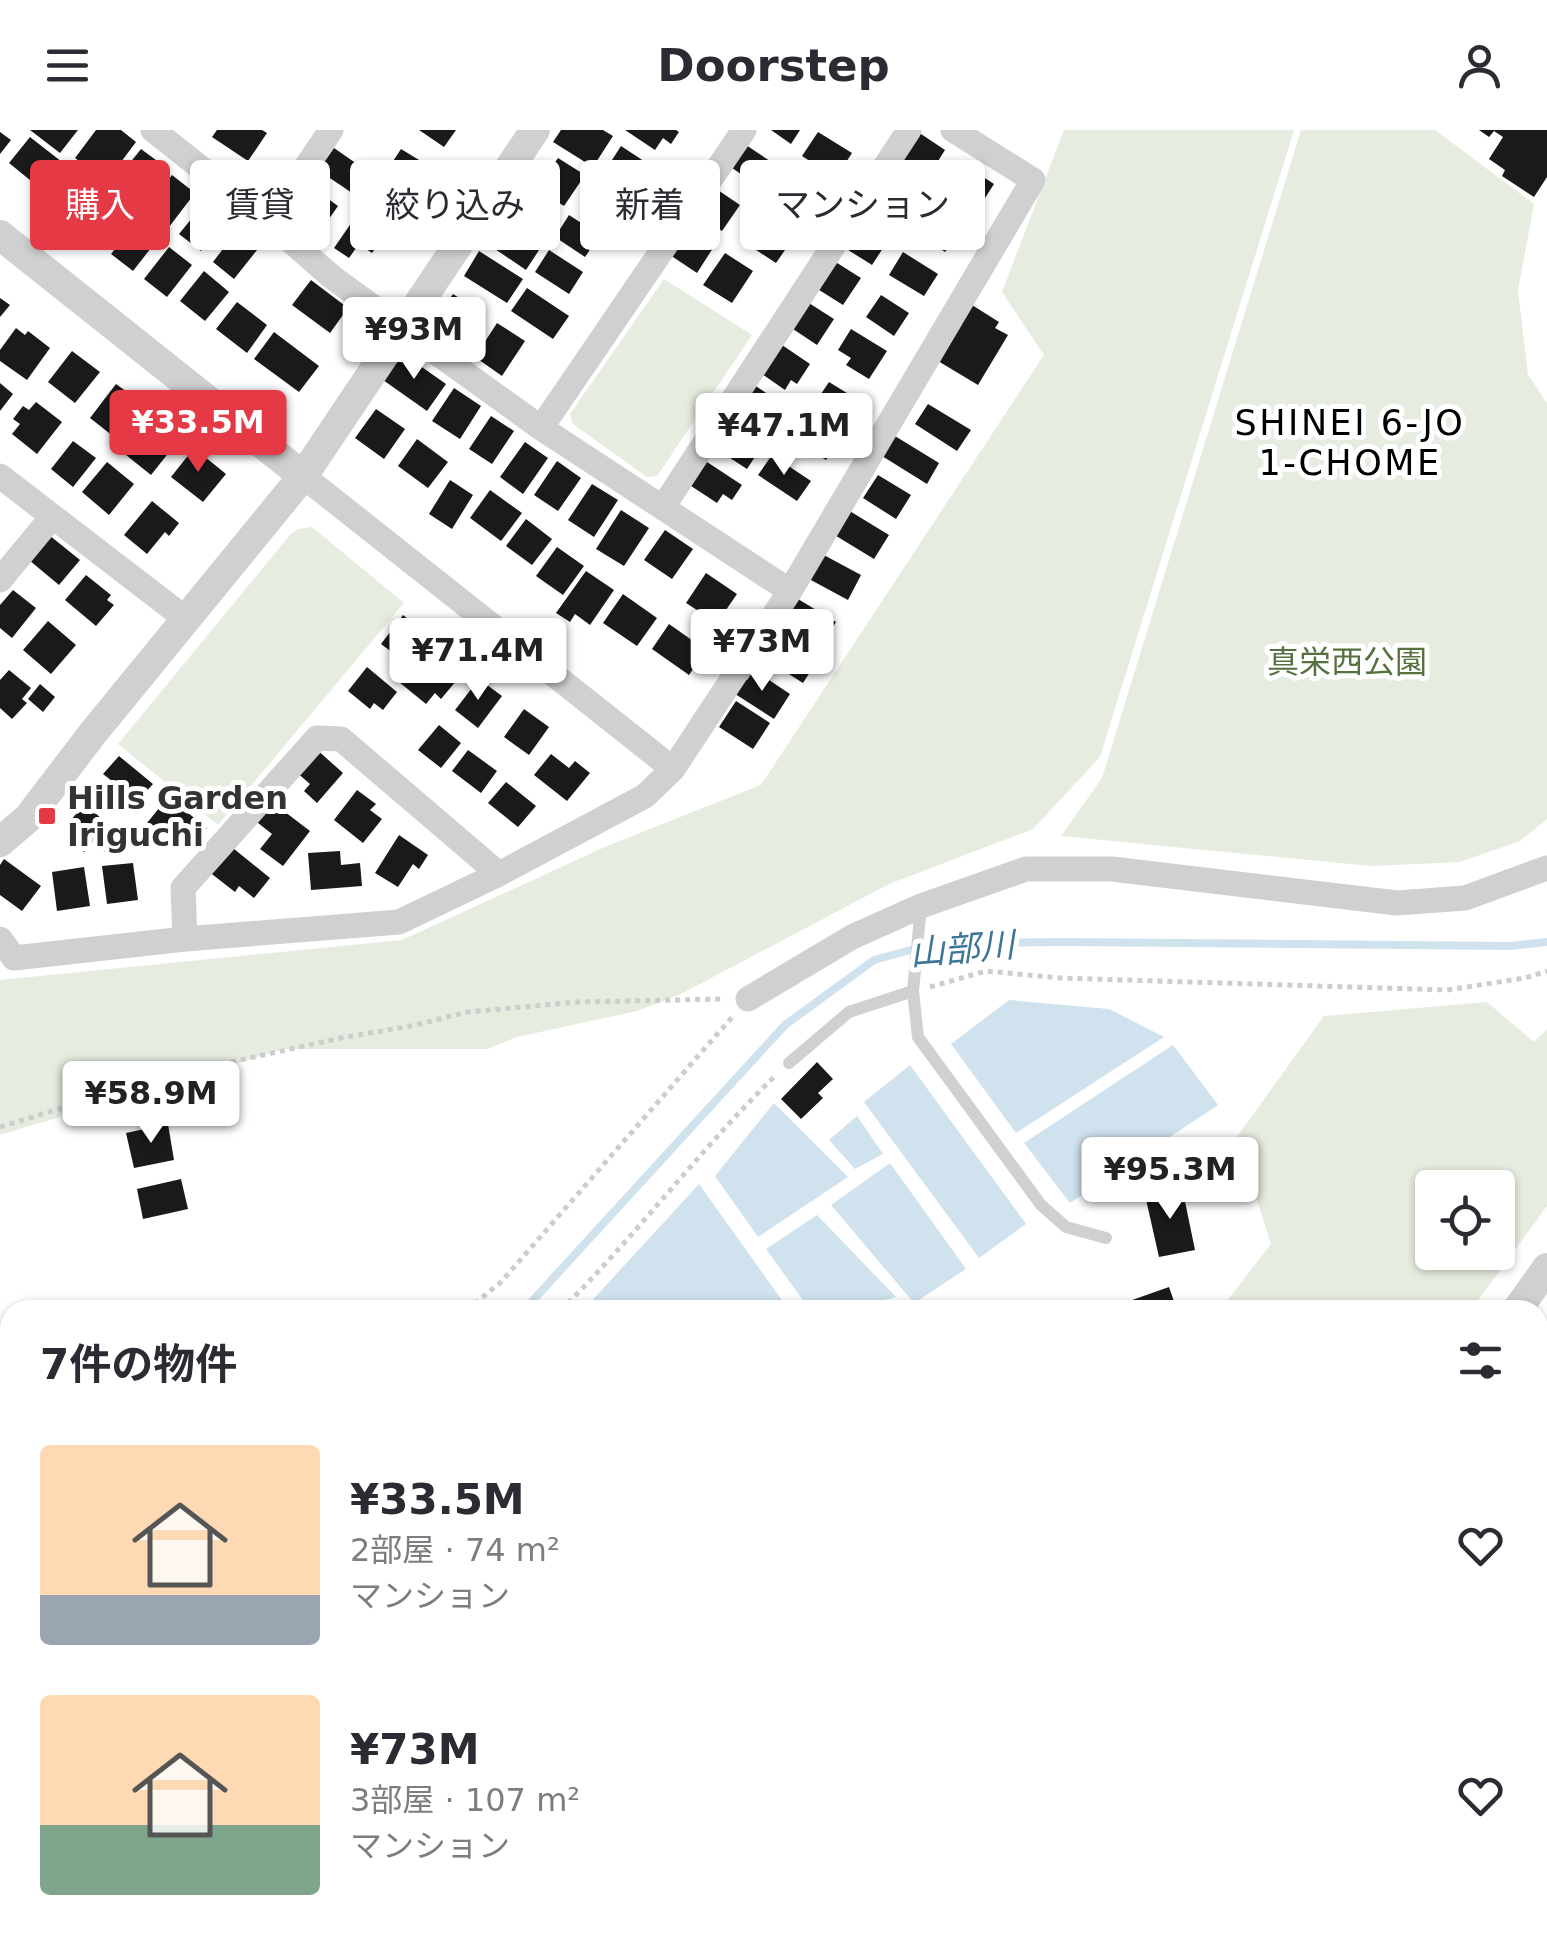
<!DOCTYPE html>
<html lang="ja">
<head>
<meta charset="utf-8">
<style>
  :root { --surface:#fff; --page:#f7f7f7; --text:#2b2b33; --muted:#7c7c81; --accent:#e63946 }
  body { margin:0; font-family:"DejaVu Sans","Noto Sans JP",sans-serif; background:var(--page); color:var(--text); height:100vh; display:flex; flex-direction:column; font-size:38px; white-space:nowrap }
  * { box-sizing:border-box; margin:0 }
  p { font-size:32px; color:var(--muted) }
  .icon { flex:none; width:55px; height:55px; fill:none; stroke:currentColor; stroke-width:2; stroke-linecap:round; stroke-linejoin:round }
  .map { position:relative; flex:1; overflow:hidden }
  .panel { position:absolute; left:0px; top:1170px; width:1548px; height:642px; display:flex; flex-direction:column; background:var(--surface); border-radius:30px 30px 0 0; box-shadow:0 2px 8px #0004 }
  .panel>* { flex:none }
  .top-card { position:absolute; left:30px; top:30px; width:1000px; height:90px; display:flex; gap:20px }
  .controls { position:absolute; left:1415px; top:1040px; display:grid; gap:20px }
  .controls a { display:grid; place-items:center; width:100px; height:100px; border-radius:10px; background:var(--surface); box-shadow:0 2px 8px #0004; font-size:50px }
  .price { position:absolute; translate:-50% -85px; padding:0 22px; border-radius:10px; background:#fff; color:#222; font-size:32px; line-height:65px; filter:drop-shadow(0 2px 5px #0008) }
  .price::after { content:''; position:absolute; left:50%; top:60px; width:30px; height:22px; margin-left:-15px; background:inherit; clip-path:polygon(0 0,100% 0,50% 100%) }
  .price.current { background:var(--accent); color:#fff }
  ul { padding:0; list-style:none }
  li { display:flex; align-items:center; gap:30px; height:250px; padding:0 40px }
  li span { display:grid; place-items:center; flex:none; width:280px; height:200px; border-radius:10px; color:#555 }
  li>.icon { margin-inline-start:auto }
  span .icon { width:120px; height:120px; fill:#fffc; stroke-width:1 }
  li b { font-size:42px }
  h2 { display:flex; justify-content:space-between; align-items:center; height:120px; padding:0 40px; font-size:42px }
  .chip { padding:0 35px; border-radius:10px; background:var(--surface); box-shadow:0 2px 8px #0004; font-size:35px; line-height:90px }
  .chip.current { background:var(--accent); color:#fff }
  header { display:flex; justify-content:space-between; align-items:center; height:130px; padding:0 40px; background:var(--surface); font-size:45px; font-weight:700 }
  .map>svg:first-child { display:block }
  .green { fill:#e6ecdf; fill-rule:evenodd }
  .water { fill:#cfe2ee }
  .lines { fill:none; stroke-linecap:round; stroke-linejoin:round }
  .stream { stroke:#cfe2ee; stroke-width:8 }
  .building { fill:#1a1a1a }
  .path { stroke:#cdcdcd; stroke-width:5; stroke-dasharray:5 5; stroke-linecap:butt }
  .service { stroke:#d0d0d0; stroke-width:12 }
  .minor { stroke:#d0d0d0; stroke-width:25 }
  .tertiary { stroke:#d0d0d0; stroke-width:30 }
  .poi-dot { fill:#e63946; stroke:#fff; stroke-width:4 }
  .labels { text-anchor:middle; stroke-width:10; stroke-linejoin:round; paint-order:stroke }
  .park-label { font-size:32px; fill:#56703f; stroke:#fff }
  .poi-label { font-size:32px; font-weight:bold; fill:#333; stroke:#fff; text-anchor:start }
  .neighbourhood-label { font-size:35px; letter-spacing:2.5px; fill:#000; stroke:#fff }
  .water-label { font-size:35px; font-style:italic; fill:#3f7597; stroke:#fff }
</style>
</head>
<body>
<header><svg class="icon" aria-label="menu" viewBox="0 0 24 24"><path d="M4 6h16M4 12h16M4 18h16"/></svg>Doorstep<svg class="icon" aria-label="person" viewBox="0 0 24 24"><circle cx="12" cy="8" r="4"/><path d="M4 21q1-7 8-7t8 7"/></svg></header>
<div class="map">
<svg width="1547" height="1812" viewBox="0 0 1547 1812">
  <rect width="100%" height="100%" fill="#fff"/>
  <path class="green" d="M 1064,0 L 1294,0 L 1100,627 L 1033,699 L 889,754 L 679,865 L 637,881 L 517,907 L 487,919 L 284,919 L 0,1005 L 0,850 L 402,810 L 607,716 L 761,655 L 1044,225 L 1002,162 Z
    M 1301,0 L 1435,0 L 1534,74 L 1518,160 L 1528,245 L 1547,273 L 1547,689 L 1520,711 L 1460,732 L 1371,736 L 1061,706 L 1102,648 Z
    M 664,149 L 752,205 L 657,346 L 647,347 L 573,294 L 570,284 Z
    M 312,397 L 404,473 L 218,695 L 118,614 L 290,405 L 298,399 Z
    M 1487,872 L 1534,912 L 1547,899 L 1547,1076 L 1471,1180 L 1220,1180 L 1271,1114 L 1237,1007 L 1324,886 ZM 1432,1058 L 1498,1058 L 1498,1122 L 1432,1122 Z
    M 10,1475 L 10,1802 L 1061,1803 L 1020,1812 L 977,1807 L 973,1812 L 0,1812 L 0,1479 Z
    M 1088,1803 L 1244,1803 L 1240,1812 L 1118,1812 Z"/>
  <path class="water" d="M 1009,870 L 1109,879 L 1164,907 L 1016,1003 L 951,914 Z
    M 1173,915 L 1218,975 L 1070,1073 L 1024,1013 Z
    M 910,935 L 1026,1094 L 979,1128 L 864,972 Z
    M 774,973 L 848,1047 L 758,1107 L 715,1046 Z
    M 857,986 L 883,1024 L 855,1039 L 829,1010 Z
    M 890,1033 L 966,1139 L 914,1173 L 831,1075 Z
    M 699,1054 L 789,1180 L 592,1180 L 588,1175 Z
    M 817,1085 L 896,1167 L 857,1176 L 851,1180 L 810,1180 L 766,1119 Z"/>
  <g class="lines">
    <path class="stream" d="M 524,1180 L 785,895 L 874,830 L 921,817 L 977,813 L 1064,812 L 1509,816 L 1547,812
      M 0,1427 L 10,1424"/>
  </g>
  <path class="building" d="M 30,0 L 78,0 L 60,23 Z
    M 96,0 L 121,0 L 136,12 L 115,40 L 105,32 L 96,44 L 75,28 Z
    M 217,0 L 262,0 L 267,3 L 248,31 L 212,7 Z
    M 419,0 L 456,0 L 444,17 Z
    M 561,0 L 603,0 L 613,6 L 593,37 L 553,12 Z
    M 625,0 L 676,0 L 679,2 L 671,14 L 663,8 L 655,20 Z
    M 771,0 L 800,0 L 791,14 Z
    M 915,0 L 945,20 L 928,47 L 897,26 Z
    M 1479,0 L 1547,0 L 1547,47 L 1534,67 L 1502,46 L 1505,40 L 1489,29 L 1503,7 L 1494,1 L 1489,7 Z
    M 0,2 L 11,10 L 0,24 Z
    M 818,2 L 852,23 L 836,48 L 802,26 Z
    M 30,7 L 62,32 L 41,59 L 9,33 Z
    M 740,11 L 776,35 L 761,58 L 725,33 Z
    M 621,16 L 653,37 L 634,65 L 603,44 Z
    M 334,18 L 373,45 L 358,67 L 318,40 Z
    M 141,19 L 164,36 L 136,72 L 113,54 Z
    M 401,19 L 429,36 L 402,79 L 374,60 Z
    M 558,28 L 585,45 L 564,76 L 537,59 Z
    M 959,31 L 994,54 L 976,82 L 941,58 Z
    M 67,38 L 96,61 L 85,75 L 78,69 L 69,80 L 47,63 Z
    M 172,45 L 195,63 L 169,97 L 146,80 Z
    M 879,46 L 915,70 L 899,95 L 863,71 Z
    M 785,48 L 821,70 L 806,93 L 770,70 Z
    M 703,50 L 740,75 L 722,101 L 686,76 Z
    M 599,52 L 632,74 L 617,97 L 584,75 Z
    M 313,58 L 338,76 L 317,106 L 292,88 Z
    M 103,66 L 125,83 L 101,115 L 79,98 Z
    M 206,71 L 228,88 L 201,121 L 179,104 Z
    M 932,75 L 962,96 L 945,122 L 914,102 Z
    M 569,85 L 600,105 L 585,127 L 555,107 Z
    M 760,88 L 792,110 L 776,133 L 744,112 Z
    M 354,89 L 382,109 L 372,123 L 359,114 L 349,128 L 334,118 Z
    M 851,90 L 887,112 L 872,135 L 837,113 Z
    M 136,92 L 158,109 L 133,141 L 111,124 Z
    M 512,93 L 543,114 L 526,140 L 495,119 Z
    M 680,96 L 713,118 L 697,143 L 664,121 Z
    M 239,98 L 261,115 L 234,149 L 213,132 Z
    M 169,117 L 192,135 L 167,167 L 144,149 Z
    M 549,120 L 583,142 L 569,164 L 535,142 Z
    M 479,121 L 523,149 L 507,173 L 464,146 Z
    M 903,122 L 938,144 L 924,166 L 889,145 Z
    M 725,123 L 753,141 L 732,173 L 703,155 Z
    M 826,126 L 861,148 L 843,175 L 808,153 Z
    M 204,141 L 229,162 L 205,191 L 180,171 Z
    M 311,150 L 348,178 L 330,203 L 292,175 Z
    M 527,158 L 569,186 L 553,209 L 511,181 Z
    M 453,164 L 477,179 L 459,204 L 436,189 Z
    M 881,165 L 909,183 L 894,206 L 866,187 Z
    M 0,168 L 10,175 L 0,187 Z
    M 801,168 L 834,189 L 817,215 L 784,193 Z
    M 237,172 L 267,195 L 247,223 L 216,199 Z
    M 972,175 L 999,192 L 995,198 L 1008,205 L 978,255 L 938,231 Z
    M 497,193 L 525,211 L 502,246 L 475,227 Z
    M 16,198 L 25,205 L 28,201 L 50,218 L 27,250 L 0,231 L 0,220 Z
    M 851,199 L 887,221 L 869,249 L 846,235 L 851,228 L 838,220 Z
    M 274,202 L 319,236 L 299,262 L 254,229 Z
    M 782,215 L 810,234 L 797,254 L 791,250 L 785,260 L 762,244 Z
    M 72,221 L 100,242 L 75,273 L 48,252 Z
    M 402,223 L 446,254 L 427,281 L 383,250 Z
    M 745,249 L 780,272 L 764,294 L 730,271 Z
    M 829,252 L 860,271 L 846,293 L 815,273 Z
    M 0,253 L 13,264 L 0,281 Z
    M 116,254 L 145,275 L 118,310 L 90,288 Z
    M 454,258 L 481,276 L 460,309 L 432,291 Z
    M 36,272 L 62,292 L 37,324 L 12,304 L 20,294 L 13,289 L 23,276 L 29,280 Z
    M 928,274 L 971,300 L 957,321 L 915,294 Z
    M 376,279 L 405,299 L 384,329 L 355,308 Z
    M 795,283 L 839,310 L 826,330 L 782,303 Z
    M 721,285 L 764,313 L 747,339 L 704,311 Z
    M 491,286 L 514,301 L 492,334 L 469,319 Z
    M 144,292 L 174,316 L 151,345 L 121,321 Z
    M 890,303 L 939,333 L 927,354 L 882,326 Z
    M 417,309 L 448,332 L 428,358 L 398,336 Z
    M 73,311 L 96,328 L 73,357 L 51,339 Z
    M 525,312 L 548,328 L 523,364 L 500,347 Z
    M 194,318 L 226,344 L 203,372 L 171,347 Z
    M 772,325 L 811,351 L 797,371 L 758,345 Z
    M 701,328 L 742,355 L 732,370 L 723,364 L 717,373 L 685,352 Z
    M 557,331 L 581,348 L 558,381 L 534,365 Z
    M 107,332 L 134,354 L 109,385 L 82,362 Z
    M 878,345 L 911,365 L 896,389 L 863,368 Z
    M 450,350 L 473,365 L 452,399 L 429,384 Z
    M 592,354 L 618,370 L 594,407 L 568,390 Z
    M 490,360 L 522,383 L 501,411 L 470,388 Z
    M 152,371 L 179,393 L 169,406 L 165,402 L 147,424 L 124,405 Z
    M 621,380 L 649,398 L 624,436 L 596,419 Z
    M 848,380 L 889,405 L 874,429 L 833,404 Z
    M 526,389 L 552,409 L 532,435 L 506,416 Z
    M 665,400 L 693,419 L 672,449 L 644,430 Z
    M 49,405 L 80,430 L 59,455 L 29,430 Z
    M 557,417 L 584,436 L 563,465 L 536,446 Z
    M 822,424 L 861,445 L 848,470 L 809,449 Z
    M 586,441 L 614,460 L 590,495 L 575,484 L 570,492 L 556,483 Z
    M 706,443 L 737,464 L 717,493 L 686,473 Z
    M 86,445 L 111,465 L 107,470 L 114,475 L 96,496 L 65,470 Z
    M 13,460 L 36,478 L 12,508 L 0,498 L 0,475 Z
    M 623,464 L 657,488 L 637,516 L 603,493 Z
    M 798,469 L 836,492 L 823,513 L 785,490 Z
    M 403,485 L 431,507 L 409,535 L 381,514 Z
    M 48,491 L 76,515 L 51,544 L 23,520 Z
    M 669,494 L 706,520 L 689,545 L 652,519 Z
    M 776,505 L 817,531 L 803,553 L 762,527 Z
    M 424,522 L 439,534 L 449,522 L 467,538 L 441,569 L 435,563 L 426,574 L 399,552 Z
    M 367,537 L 397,562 L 383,580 L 374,573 L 370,579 L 348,561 Z
    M 9,540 L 31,558 L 22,569 L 27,573 L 12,589 L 0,578 L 0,550 Z
    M 754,540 L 790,564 L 774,589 L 732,562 L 742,547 L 747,550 Z
    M 479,549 L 502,566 L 478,598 L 455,580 Z
    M 40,554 L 55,567 L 43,582 L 28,569 Z
    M 736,571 L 770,593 L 753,619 L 719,597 Z
    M 524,579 L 549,597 L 529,625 L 504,607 Z
    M 439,595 L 461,613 L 441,638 L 418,620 Z
    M 315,618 L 343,643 L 317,673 L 304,661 L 310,654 L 295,641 Z
    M 468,620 L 497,641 L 481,663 L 452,641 Z
    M 551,624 L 569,638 L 575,631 L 590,643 L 567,671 L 534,645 Z
    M 119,626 L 153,654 L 132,677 L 121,667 L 126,662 L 103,644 Z
    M 506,652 L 536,676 L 518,697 L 488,673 Z
    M 357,660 L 376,674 L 370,680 L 382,689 L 363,713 L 334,690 Z
    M 168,667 L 207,698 L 198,708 L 191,702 L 184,711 L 178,707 L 170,719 L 143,698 Z
    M 268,669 L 310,701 L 283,736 L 260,719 L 272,704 L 253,689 Z
    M 85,674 L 120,705 L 105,722 L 92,712 L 84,722 L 68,709 L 77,699 L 69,692 Z
    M 399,705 L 428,725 L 419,739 L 413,734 L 398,757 L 375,743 Z
    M 228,714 L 270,748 L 254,768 L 239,756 L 235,762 L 208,741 Z
    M 340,721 L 341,735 L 360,733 L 362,756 L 311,760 L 308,723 Z
    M 4,729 L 41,756 L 22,781 L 0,765 L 0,735 Z
    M 133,733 L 138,770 L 107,774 L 102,736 Z
    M 84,737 L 90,776 L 57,781 L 52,742 Z
    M 817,932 L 833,949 L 818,963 L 823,968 L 801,989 L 781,969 Z
    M 168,994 L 174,1030 L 134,1038 L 126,1003 Z
    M 181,1049 L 188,1079 L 143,1089 L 137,1059 Z
    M 1182,1057 L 1195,1120 L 1159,1127 L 1145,1065 Z
    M 1169,1157 L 1177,1180 L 1120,1180 L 1118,1175 Z
    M 1538,1394 L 1545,1396 L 1538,1418 Z"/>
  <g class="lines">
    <path class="path" d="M 930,857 L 986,841 L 1060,848 L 1447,860 L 1525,848 L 1547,841
      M 0,997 L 82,972 L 217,935 L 341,908 L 416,895 L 467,882 L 577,872 L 725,869
      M 467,1180 L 501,1152 L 733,886
      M 561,1180 C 636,1106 700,1019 776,945
      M 0,1395 L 10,1392
      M 0,1459 L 10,1456
      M 258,1812 L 281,1802"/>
    <path class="service" d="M 921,776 L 913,861 L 918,907 L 1041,1075 L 1066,1097 L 1106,1108
      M 789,933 L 849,882 L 913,861
      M 1538,1206 L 1547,1211"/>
    <path class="minor" d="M 153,0 L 269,92 L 332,147 L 402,198 L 541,298 L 790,461
      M 269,92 L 331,0
      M 541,298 L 744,0
      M 0,346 L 186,489
      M 303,346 L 673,639
      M 663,377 L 909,0
      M 0,450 L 52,387
      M 0,809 L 14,828 L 185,809 L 399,792 L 499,744 L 645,666 L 673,639 L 790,461 L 1033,50 L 953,0
      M 185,809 L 183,758 L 317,608 L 341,609 L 499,744
      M 748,869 L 852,807 L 921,776 L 1026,739 L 1112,739 L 1397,773 L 1465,768 L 1547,738"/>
    <path class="tertiary" d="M 0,105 L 303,346
      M 0,712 L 28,688 L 93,603 L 303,346 L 535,0
      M 1517,1180 L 1547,1138
      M 1288,1812 L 1292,1802"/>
  </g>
  <rect class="poi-dot" x="37" y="676" width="20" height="20" rx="5"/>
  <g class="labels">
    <g class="park-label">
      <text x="1347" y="543">真栄西公園</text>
    </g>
    <g class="poi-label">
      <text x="67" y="679">Hills Garden<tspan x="67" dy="37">Iriguchi</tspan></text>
    </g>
    <g class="neighbourhood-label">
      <text x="1350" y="305">SHINEI 6-JO<tspan x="1350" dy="40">1-CHOME</tspan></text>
    </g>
    <g class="water-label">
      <text transform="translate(962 819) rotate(-5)" y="12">山部川</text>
    </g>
  </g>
</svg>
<div class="controls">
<a><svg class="icon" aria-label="locate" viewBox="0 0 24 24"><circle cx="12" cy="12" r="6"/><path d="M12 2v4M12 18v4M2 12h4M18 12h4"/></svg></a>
</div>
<b class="price" style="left:414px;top:252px">¥93M</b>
<b class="price current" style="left:198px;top:345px">¥33.5M</b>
<b class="price" style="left:784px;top:348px">¥47.1M</b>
<b class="price" style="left:762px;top:564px">¥73M</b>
<b class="price" style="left:478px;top:573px">¥71.4M</b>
<b class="price" style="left:151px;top:1016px">¥58.9M</b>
<b class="price" style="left:1170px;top:1092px">¥95.3M</b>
<div class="top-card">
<a class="chip current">購入</a>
<a class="chip">賃貸</a>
<a class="chip">絞り込み</a>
<a class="chip">新着</a>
<a class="chip">マンション</a>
</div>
<section class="panel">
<h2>7件の物件<svg class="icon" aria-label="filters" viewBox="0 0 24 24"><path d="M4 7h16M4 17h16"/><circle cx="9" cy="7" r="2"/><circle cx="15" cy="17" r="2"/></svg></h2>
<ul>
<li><span style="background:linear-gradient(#ffd9b3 75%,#9aa5b1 0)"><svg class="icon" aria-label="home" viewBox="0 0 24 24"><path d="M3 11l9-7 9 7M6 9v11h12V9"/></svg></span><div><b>¥33.5M</b><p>2部屋 · 74 m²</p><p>マンション</p></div><svg class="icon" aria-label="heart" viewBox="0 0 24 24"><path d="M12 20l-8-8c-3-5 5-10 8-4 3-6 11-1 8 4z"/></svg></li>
<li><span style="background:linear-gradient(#ffd9b3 65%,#7fa58c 0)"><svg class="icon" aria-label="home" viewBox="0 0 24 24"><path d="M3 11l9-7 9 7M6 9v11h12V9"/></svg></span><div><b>¥73M</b><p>3部屋 · 107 m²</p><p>マンション</p></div><svg class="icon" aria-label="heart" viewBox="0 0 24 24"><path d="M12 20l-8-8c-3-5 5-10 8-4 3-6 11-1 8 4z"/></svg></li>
</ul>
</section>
</div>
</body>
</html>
